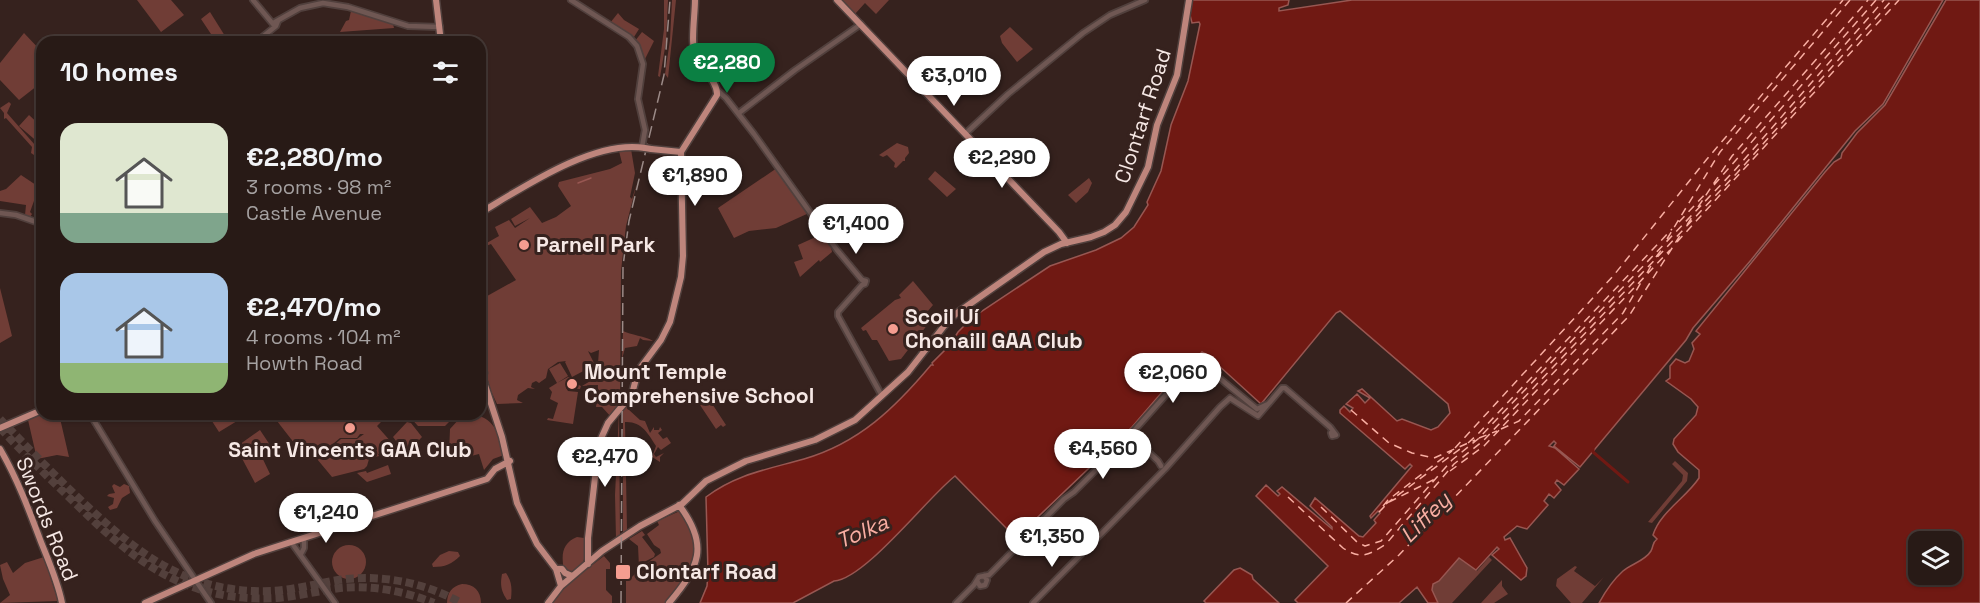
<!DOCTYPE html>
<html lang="en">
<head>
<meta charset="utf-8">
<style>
  :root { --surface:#281a16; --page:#342723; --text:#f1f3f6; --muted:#a5a1a1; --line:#443835; --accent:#0b8043 }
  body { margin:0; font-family:"Space Grotesk",sans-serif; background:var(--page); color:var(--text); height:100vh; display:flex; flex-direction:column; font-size:22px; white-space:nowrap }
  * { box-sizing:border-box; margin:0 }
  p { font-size:20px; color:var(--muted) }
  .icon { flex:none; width:33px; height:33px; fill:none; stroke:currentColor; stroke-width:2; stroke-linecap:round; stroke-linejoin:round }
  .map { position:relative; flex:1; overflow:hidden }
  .drawer { position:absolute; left:36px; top:36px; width:450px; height:384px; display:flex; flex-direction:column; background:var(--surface); border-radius:18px; box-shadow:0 2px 4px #0004,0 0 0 2px var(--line) }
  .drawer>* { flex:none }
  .fabs { position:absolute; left:1908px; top:531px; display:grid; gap:12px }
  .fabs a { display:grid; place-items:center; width:54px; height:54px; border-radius:12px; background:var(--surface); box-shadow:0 2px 4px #0004,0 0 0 2px var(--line); font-size:30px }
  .price { position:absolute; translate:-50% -51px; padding:0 14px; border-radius:21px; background:#fff; color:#222; font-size:20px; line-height:39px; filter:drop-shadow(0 2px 3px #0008) }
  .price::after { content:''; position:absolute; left:50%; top:36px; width:18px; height:14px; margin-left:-9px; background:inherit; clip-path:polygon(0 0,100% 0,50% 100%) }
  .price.active { background:var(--accent); color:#fff }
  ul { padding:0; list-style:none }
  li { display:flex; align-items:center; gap:18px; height:150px; padding:0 24px }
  li span { display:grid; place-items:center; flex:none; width:168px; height:120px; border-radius:18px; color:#555 }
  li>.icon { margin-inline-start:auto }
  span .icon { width:72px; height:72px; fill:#fffc; stroke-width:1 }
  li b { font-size:26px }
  h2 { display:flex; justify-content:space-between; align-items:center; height:72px; padding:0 24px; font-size:26px }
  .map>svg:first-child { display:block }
  .green { fill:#703d36 }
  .water { fill:#701913; stroke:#985752; stroke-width:1.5; fill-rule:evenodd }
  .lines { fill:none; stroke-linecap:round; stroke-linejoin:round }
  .stream { stroke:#985752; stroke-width:1.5 }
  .canal { stroke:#701913; stroke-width:3 }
  .ferry { stroke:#f9aea2; stroke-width:1.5; stroke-dasharray:8 6; stroke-linecap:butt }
  .highway-tunnel { stroke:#53403c; stroke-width:8; stroke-dasharray:8 4; stroke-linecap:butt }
  .minor-casing { stroke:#51403d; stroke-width:8 }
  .major-casing { stroke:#51403d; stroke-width:9 }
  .minor { stroke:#6f5753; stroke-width:4.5 }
  .major { stroke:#be857c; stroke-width:6 }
  .rail { stroke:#9b8a87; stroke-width:1.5; stroke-dasharray:12 6; stroke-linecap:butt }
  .major-bridge-casing { stroke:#51403d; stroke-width:9; stroke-linecap:butt }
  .major-bridge { stroke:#be857c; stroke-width:6 }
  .poi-dot { fill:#f59d90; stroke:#36221e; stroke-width:2 }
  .labels { text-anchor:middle; stroke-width:6; stroke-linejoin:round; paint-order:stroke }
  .street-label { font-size:21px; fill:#f6e8e5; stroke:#36221e }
  .poi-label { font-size:21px; font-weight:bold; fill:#f6e8e5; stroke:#36221e; text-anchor:start }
  .water-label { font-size:22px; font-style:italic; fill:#f9aea2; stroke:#36221e }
</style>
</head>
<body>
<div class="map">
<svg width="1980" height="603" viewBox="0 0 1980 603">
  <rect width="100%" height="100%" fill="#36221e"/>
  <path class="green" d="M 137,0 L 171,0 L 184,15 L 161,32 Z
    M 664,0 L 668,0 L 666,42 L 660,77 L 658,76 L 664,29 Z
    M 672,0 L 676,0 L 668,78 L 665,74 L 670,40 Z
    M 841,0 L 889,0 L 876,14 L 865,3 L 855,14 Z
    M 351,11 L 393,24 L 394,28 L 340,32 L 346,21 L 349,20 Z
    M 210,12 L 225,36 L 215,40 L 201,19 Z
    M 618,13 L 624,20 L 639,29 L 634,37 L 610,23 Z
    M 1010,27 L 1033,49 L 1017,62 L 1002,43 L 1000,36 Z
    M 642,32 L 654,41 L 644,61 L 635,41 Z
    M 24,33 L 42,52 L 42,82 L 19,100 L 0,80 L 0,63 Z
    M 9,102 L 11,104 L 7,113 L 35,145 L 34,155 L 31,153 L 32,147 L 6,118 L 4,119 L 4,113 L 0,108 Z
    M 29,115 L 42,127 L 42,141 L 40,144 L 19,126 Z
    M 897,143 L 908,147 L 909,153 L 905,158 L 905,161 L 903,161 L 896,168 L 894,167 L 895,163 L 887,155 L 883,157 L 879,155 Z
    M 631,149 L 635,173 L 630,197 L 632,199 L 637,183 L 626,226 L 621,271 L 620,406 L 611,417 L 602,407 L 596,407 L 598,385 L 582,386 L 597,377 L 599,350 L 591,353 L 588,351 L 595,365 L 572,377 L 565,362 L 566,361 L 558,362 L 548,369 L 546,378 L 539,383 L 536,381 L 532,383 L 531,387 L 535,389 L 528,388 L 518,395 L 517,400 L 523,403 L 497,404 L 491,391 L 480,354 L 480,300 L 516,280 L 491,244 L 486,246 L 485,244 L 499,236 L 495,227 L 509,220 L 515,228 L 530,218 L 515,226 L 511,219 L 530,207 L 542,223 L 556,217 L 571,206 L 558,186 L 559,182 L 610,169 L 622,163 L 619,151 Z
    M 777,168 L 809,213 L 776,228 L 749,231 L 734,238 L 718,208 Z
    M 935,171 L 956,189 L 947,197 L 928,179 Z
    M 21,175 L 39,187 L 30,212 L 32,214 L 30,217 L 25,215 L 26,205 L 0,201 L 0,191 L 6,189 Z
    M 1089,178 L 1092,183 L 1088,192 L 1076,203 L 1068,195 Z
    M 818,236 L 820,241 L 826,237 L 830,242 L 832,252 L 820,262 L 819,260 L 800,277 L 794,262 L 803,259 L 798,245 Z
    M 913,281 L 933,305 L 922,318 L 928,324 L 901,359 L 889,361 L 877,340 L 872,340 L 866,330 L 863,331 L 861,328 L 895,300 L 901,298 L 899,295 Z
    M 0,288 L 12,336 L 0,343 Z
    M 623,331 C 630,335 646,336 653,341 L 643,340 L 640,338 L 637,346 L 625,348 L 622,359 Z
    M 560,363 L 568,376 L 557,383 L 568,377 L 573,379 L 574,383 L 581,386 L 580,389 L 566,388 L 568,391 L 578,392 L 573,424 L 547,420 L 548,418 L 553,419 L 558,403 L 550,399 L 552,392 L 549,388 L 557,383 L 549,369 Z
    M 634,395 L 634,398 L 627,405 L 628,409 L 640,420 L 645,421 L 650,433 L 654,427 L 654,430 L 659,430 L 660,427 L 662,430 L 658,433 L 663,439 L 667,437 L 671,443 L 661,450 L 658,447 L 654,454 L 656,457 L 664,453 L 660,457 L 660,462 L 652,457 L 656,446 C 648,433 641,421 625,422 L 627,530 L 623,533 L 623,408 Z
    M 707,396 L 726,425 L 723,427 L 721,425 L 716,429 L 698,402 Z
    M 42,412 L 42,414 L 59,414 L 69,457 L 57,455 L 37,459 L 28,420 Z
    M 619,412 L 620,536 L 616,538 L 615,495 Z
    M 216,414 L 239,414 L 242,418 L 219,432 L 210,418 Z
    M 288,414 L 382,414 L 381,416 L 384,419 L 377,426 L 400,452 L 395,457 L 390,452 L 378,454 L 379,456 L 369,459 L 367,466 L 364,469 L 332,477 L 317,459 L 341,439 L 357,439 L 364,434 L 360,434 L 357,438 L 340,438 L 316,458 L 303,443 L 298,448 L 277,421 Z
    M 407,414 L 465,414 L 453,418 L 445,426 L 418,426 Z
    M 475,415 C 496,419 499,436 504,455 L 493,459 L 484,470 L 479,454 L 467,457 L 466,455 L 462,456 L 460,451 L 449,453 L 450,429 L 459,419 Z
    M 407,422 L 411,423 L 422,437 L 407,452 L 403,450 L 393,437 Z
    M 260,430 L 270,445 L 259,451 L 270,474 L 255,483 L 236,447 Z
    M 1675,461 L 1688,473 L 1687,481 L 1652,523 L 1648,522 L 1682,481 L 1683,475 L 1672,464 Z
    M 388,465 L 391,474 L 367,482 L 357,473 L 366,471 L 367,473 Z
    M 114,484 L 120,487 L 124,484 L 129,486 L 130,493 L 122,498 L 117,508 L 110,510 L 108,507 L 113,504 L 114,498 L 107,496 L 109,494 L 115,493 L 112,486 Z
    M 680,511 C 708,554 694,567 667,603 L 626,603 L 626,577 L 632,577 L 634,575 L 636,567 L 639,567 L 638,546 L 629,539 L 642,531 L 645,535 L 642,537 L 655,554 L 654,557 L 640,564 L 638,573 L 643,571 L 646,574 L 650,569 L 644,565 L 661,553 L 660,549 L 654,545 L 647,534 L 659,525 L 657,521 Z
    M 577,537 L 584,538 L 586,542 C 585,558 586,565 570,573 L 564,570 C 561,555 562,543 577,537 Z
    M332 562a17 17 0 1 1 34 0a17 17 0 1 1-34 0Z
    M 449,551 L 458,552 L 460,556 C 452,564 445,567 433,567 L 432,564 L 440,555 Z
    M 604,556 L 610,563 L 610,569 L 606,569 L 606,590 L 612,596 L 612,603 L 551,603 L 566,585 Z
    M 44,557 L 58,601 L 0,603 L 10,595 L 3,579 L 0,565 L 7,562 L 13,573 L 25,563 Z
    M 1489,557 L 1492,560 L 1452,603 L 1438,603 L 1432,590 L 1433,584 L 1439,581 L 1459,558 L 1477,571 Z
    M 1575,566 L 1577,567 L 1574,571 L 1595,586 L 1604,577 L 1582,603 L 1571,603 L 1556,586 L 1557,579 Z
    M 506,573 C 512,582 512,588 511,599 L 507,600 C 501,591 500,585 502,574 Z
    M 1502,580 L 1502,586 L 1508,594 L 1494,603 L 1481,603 Z
    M 462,584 C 474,584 481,591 481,603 L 447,603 C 447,593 452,586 462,584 Z"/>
  <path class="water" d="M 1191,0 L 1289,0 L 1288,5 L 1279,8 L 1279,11 L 1352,0 L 1943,0 L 1883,104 L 1855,131 L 1751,260 L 1693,328 L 1686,340 L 1580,467 L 1554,446 L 1556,443 L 1554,441 L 1549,446 L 1555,448 L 1579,469 L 1564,485 L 1557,480 L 1555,483 L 1561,490 L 1554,498 L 1549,494 L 1544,501 L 1548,505 L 1527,529 L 1517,526 L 1504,537 L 1505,540 L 1510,538 L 1527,568 L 1526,576 L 1521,580 L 1492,555 L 1499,549 L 1497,547 L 1476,570 L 1459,558 L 1439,581 L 1433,584 L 1432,590 L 1438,603 L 1428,603 L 1417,587 L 1399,603 L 1298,603 L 1295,600 L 1328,566 L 1256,496 L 1266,485 L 1278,496 L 1280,494 L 1277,491 L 1282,487 L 1332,529 L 1332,527 L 1310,506 L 1315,498 L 1359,536 L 1363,537 L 1376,523 L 1374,520 L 1380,513 L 1378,511 L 1371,518 L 1370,516 L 1412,466 L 1410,464 L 1405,469 L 1340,413 L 1340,410 L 1344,406 L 1350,412 L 1353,408 L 1346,404 L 1357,394 L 1365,403 L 1370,398 L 1358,391 L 1362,389 L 1397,421 L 1402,419 L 1431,430 L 1438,427 L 1450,413 L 1448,404 L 1340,311 L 1336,313 L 1261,404 L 1206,354 L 1202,352 L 1197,357 L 1194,355 L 1132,427 L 1020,534 L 1015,535 L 1010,532 L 955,476 C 927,498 865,579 834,581 L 793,603 L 700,603 L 707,586 L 708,573 L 706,497 C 736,474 769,469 804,459 C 859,443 895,408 931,365 L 933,365 L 932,363 L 950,345 L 958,332 L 973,317 L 1050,266 L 1096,250 L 1121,238 L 1134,227 L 1148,205 L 1147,202 L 1161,171 L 1171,125 L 1188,81 L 1200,24 L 1199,22 L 1192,23 L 1190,15 Z
    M 1946,0 L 1980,0 L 1980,603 L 1599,603 C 1605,592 1613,580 1623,571 C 1631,564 1645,561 1651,551 C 1654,545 1652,543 1657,539 L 1653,535 C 1660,512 1686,498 1699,478 L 1699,470 L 1678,452 L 1673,444 L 1674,439 L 1696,415 L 1698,407 L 1691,399 L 1666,381 L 1670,378 L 1670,366 L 1676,359 L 1685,363 L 1689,361 L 1694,349 L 1692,343 L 1700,334 L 1696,331 L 1825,172 L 1834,162 L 1841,158 L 1842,153 L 1857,133 L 1885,105 ZM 1918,542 L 1952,542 L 1952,574 L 1918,574 Z
    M 1240,568 L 1252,575 L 1253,579 L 1279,603 L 1206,603 L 1204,601 L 1234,570 Z"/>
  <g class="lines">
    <path class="stream" d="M 578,183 L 591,178"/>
    <path class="canal" d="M 1593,449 L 1593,452 L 1628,482"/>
    <path class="ferry" d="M 1714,185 L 1876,0
      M 1698,207 L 1732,156 L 1868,0
      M 1679,222 L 1707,192
      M 1687,225 L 1694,214
      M 1667,239 L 1720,152 L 1850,0
      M 1677,242 L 1899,0
      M 1656,257 L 1662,249
      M 1647,273 L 1652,264
      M 1351,410 L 1389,443 L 1412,453 L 1434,458 L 1475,440
      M 1501,429 L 1519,421 L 1623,313 L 1643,279
      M 1479,438 L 1497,431
      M 1468,443 L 1478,434 L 1672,229
      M 1455,448 L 1614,275 L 1707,159 L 1843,0
      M 1450,471 L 1484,446 L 1670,250
      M 1288,497 L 1343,548 C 1361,560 1369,555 1386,544 L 1454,464 L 1483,441 L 1737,173 L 1892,0
      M 1386,504 L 1464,446
      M 1383,506 L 1388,500 L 1452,451
      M 1321,507 L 1357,542 L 1365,546 L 1381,541 L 1452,460 L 1478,439 L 1734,171 L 1884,0
      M 1379,512 L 1389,502 L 1435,479
      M 1346,603 L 1399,555 L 1629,316 L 1681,234"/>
    <path class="highway-tunnel" d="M 0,419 C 28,448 57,478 87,506 C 142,557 191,594 271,591 C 293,590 315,584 338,580 C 380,574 424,582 461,603
      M 0,428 C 24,454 49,478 74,502 C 135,562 186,603 277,598 C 298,596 319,591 340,588 C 372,585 404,591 434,603"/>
    <defs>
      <path id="minor" d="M 253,0 L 273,24
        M 571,0 L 629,37 L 637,46 L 643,64 L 638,99 L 645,130 L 642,147
        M 275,22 L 300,8 L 323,3 L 348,7 L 408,26 L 440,27
        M 256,42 L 276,26 L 278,21
        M 716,89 L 726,98 L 754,134 L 837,250 L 862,280 L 866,281 L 865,284 L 862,285 L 838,312 L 838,316 L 882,396
        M 739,113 L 795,70 L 861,24
        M 965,134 L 1008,94 L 1083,33 L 1110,15 L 1145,0
        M 0,213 L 16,215 L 42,224
        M 42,261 L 38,279 L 42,298
        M 1230,398 L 1258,416 L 1282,388 L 1285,388 L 1330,427 L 1336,435 L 1332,436 L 1331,433
        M 90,414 L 155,521 L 211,603
        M 1135,432 L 1134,439 L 1158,461 L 1161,466
        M 1165,469 L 1220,407 L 1230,398
        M 291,542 L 335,603
        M 301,554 L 304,548 L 304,538
        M 977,581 L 980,586 L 985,585 L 987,580 L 984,576
        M 956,603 L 974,585 L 979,577 L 989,575 L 1064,499 L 1074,492 L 1124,442 L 1195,362 L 1201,363 L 1257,409 L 1268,404
        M 1033,603 L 1165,469"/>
      <path id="major" d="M 436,0 L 441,42
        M 837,0 L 1059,232 L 1067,243
        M 651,149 L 681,152
        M 480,213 C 522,188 594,139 645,148
        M 480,361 L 484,373
        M 480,370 L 502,437 L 517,503 L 537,544 L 556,569 L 561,586
        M 0,428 L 42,410
        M 0,449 C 17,478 29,510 41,542 C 49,562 58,582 62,603
        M 588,564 L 588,538 L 599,443 L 608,423 L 632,394 L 638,371 L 661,340 L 670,322 L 681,277 L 683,256 L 681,152 L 717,95 C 718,82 702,70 696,58 C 690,45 695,16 695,0
        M 556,569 L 562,569 L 565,573 L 572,576
        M 145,603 L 254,554 L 487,479 L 495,469 L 510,461
        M 548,603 L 561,586 L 602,551 L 640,526 L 682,504 L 706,481 L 746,461 L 815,440 L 855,420 L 908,372 L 948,321 L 957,313 L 1044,252 L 1061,244 L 1091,237 L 1104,232 L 1115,225 L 1126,212 L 1148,167 L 1157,125 L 1177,75 L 1189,0
        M 669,603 C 699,567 710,546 679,505"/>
    </defs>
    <use href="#minor" class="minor-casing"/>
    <use href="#major" class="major-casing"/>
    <use href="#minor" class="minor"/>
    <use href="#major" class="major"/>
    <path class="rail" d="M 621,603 L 623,266 L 629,221 L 664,75 L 670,0"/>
    <defs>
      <path id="major-bridge" d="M 645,148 L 651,149"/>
    </defs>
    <use href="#major-bridge" class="major-bridge-casing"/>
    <use href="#major-bridge" class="major-bridge"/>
  </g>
  <g class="poi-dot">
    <circle cx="524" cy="245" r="6"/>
    <circle cx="893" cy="329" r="6"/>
    <circle cx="572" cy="384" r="6"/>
    <circle cx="350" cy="428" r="6"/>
    <rect x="615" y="564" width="16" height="16" rx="3"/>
  </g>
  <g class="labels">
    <g class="street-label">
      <text transform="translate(1143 116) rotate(-72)" y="7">Clontarf Road</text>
      <text transform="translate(47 519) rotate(68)" y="7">Swords Road</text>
    </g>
    <g class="poi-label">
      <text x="536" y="252">Parnell Park</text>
      <text x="905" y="324">Scoil Uí<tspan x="905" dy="24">Chonaill GAA Club</tspan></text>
      <text x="584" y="379">Mount Temple<tspan x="584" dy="24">Comprehensive School</tspan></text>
      <text x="350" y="457" text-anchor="middle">Saint Vincents GAA Club</text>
      <text x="636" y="579">Clontarf Road</text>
    </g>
    <g class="water-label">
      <text transform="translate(1425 517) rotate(-45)" y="8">Liffey</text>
      <text transform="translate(862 531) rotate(-23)" y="8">Tolka</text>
    </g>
  </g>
</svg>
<div class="fabs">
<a><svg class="icon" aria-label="layers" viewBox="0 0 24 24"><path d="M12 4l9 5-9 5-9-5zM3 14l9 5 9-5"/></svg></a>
</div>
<b class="price active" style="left:727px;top:94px">€2,280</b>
<b class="price" style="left:954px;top:107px">€3,010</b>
<b class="price" style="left:1002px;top:189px">€2,290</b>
<b class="price" style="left:695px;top:207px">€1,890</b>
<b class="price" style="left:856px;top:255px">€1,400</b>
<b class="price" style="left:1173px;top:404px">€2,060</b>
<b class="price" style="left:1103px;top:480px">€4,560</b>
<b class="price" style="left:605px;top:488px">€2,470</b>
<b class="price" style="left:326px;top:544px">€1,240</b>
<b class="price" style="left:1052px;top:568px">€1,350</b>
<section class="drawer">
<h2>10 homes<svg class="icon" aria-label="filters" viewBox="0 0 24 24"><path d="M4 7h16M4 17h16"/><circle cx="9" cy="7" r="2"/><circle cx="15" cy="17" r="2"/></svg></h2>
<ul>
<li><span style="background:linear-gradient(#dfe7d0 75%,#7fa58c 0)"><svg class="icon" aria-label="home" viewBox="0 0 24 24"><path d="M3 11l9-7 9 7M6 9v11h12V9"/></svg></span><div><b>€2,280/mo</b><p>3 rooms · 98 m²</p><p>Castle Avenue</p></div></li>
<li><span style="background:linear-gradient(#a9c7e8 75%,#8fb573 0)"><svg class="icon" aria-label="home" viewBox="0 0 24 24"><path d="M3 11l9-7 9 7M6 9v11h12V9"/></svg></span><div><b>€2,470/mo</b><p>4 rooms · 104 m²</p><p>Howth Road</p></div></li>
</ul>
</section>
</div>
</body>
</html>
